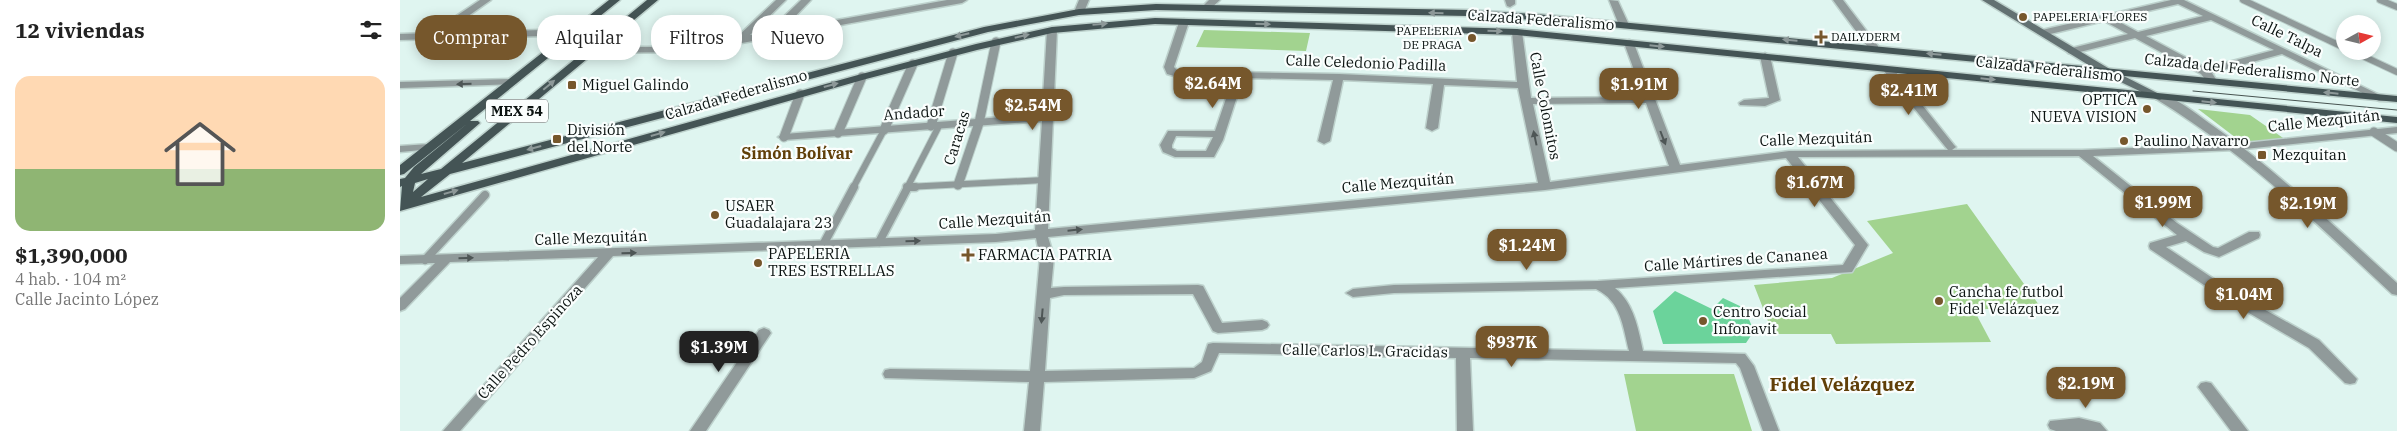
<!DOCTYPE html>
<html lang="es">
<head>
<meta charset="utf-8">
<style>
  :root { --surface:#fff; --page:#f2f2f2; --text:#222; --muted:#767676; --accent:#76572c }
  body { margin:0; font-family:"IBM Plex Serif",serif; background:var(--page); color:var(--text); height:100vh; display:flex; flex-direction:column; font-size:19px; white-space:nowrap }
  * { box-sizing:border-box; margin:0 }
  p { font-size:16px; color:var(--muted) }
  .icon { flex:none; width:28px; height:28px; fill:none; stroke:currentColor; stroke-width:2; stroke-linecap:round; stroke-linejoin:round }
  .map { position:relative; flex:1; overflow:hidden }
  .sheet { display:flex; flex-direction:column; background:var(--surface); width:400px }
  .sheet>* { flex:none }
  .top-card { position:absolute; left:15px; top:15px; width:475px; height:45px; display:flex; gap:10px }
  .needle { width:32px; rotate:82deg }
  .controls { position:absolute; left:1936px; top:15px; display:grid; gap:10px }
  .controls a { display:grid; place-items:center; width:45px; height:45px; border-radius:50%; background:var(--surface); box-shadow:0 2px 12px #0003; font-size:25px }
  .price { position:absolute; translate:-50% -42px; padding:0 11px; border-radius:10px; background:var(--accent); color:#fff; font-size:16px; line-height:32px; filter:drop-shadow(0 1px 2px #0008) }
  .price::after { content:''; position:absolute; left:50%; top:30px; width:15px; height:11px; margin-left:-8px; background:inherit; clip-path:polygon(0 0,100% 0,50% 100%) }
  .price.on { background:#222; color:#fff }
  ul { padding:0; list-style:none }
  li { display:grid; align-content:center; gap:10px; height:265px; padding:0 15px }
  li span { display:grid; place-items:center; height:155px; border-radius:15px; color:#555 }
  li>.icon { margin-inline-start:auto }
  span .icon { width:90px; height:90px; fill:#fffc; stroke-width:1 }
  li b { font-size:21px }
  h2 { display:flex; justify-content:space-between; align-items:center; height:60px; padding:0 15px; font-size:21px }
  .tag { padding:0 18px; border-radius:20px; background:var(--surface); box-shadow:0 2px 12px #0003; font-size:18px; line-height:45px }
  .tag.on { background:var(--accent); color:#fff }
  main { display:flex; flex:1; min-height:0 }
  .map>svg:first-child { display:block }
  .green { fill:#a2d38f }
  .building { fill:#6bd39b }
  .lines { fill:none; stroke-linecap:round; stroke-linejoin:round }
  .service-far1-casing { stroke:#bdd1cc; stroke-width:8 }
  .service-casing { stroke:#bdd1cc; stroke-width:11 }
  .pedestrian-casing { stroke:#bdd1cc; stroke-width:11 }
  .minor-casing { stroke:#bdd1cc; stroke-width:3 }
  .tertiary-casing { stroke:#bdd1cc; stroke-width:3 }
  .secondary-casing { stroke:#bdd1cc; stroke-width:3 }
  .primary-casing { stroke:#bdd1cc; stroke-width:3 }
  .service-far1 { stroke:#909a9a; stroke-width:6 }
  .service { stroke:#909a9a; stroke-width:8 }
  .pedestrian { stroke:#909a9a; stroke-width:9 }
  .minor { fill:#909a9a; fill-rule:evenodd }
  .tertiary { fill:#909a9a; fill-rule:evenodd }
  .secondary { fill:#637172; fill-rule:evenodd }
  .primary { fill:#445455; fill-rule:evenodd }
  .tram { stroke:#475350; stroke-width:1 }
  .oneway { fill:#8d9898 }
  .oneway2 { fill:#4e5656 }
  .poi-dot { fill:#76572c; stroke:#fafefd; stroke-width:2 }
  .labels { text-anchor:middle; stroke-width:4.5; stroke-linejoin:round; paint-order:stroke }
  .far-poi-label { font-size:12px; fill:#0b1311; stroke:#fafefd; text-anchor:start }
  .shield { fill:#fafefd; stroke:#535a58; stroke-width:1 }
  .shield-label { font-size:14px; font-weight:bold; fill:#0b1311 }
  .street-label { font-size:15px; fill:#0b1311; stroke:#fafefd }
  .poi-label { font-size:15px; fill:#0b1311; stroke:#fafefd; text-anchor:start }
  .neighbourhood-label { font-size:16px; font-weight:bold; fill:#603f08; stroke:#fafefd }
  .near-neighbourhood-label { font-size:19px; font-weight:bold; fill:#603f08; stroke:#fafefd }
</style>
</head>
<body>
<main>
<section class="sheet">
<h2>12 viviendas<svg class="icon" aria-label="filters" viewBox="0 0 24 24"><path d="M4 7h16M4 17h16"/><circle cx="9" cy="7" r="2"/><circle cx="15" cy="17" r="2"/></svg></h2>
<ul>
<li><span style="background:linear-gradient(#ffd9b3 60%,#8fb573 0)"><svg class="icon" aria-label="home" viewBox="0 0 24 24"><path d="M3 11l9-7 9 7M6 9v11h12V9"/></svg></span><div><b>$1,390,000</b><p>4 hab. · 104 m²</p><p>Calle Jacinto López</p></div></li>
</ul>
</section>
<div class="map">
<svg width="1997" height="431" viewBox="0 0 1997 431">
  <rect width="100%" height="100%" fill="#dff5f0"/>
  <path class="green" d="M 804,30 L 910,33 L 906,51 L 796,47 Z
    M 1798,109 L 1850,115 L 1886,140 L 1844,144 Z
    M 1567,204 L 1639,305 L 1574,310 L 1591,342 L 1436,344 L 1431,334 L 1373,334 L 1354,285 L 1432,278 L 1493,253 L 1467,221 Z
    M 1224,374 L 1334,374 L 1352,431 L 1236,431 Z"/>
  <path class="building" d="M 1275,291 L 1312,309 L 1323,298 L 1344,308 L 1354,331 L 1346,343 L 1263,344 L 1253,311 Z"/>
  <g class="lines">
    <defs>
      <path id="service-far1" d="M 1843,0 L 1945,48
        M 1980,0 L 1997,7
        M 1952,51 L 1997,72
        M 507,187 L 644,180
        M 453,188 L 484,130
        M 507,188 L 539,126"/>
      <path id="service" d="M 507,187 L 515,187
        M 479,242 L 508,187
        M 423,245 L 454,187
        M 25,260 L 85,195"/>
      <path id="pedestrian" d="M 531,126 L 553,53
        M 484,130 L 513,64
        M 1974,132 L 1997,147
        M 438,133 L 462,77
        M 384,137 L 400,94
        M 558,185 L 579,123 L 596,42"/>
      <path id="minor" d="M 80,0 L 91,0 L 44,33 L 174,29 L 187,24 L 221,22 L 226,25 L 221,28 L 189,30 L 175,35 L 0,40 L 0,34 L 31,33 Z
        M 376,0 L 386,0 L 350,35 L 368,32 L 401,0 L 411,0 L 382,30 L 547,0 L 567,0 L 562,3 L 292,52 L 184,53 L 148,56 L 143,53 L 148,50 L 184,47 L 274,47 L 336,38 Z
        M 679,0 L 689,0 L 684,12 L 679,15 L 674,12 Z
        M 809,0 L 820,0 L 809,10 L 803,10 L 801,8 Z
        M 1105,0 L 1115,0 L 1115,4 L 1110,7 L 1107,6 Z
        M 1209,0 L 1218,1 L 1229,25 L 1227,27 L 1224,28 L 1219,25 Z
        M 1433,0 L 1443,0 L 1478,46 L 1478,50 L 1470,50 Z
        M 1771,0 L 1784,0 L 1988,99 L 1987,101 L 1979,101 L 1882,54 L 1812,73 L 1817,81 L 1812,84 L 1808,83 L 1801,74 L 1735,38 L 1672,54 L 1668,53 L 1668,49 L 1728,34 L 1704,21 L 1642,36 L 1637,33 L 1642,30 ZM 1778,4 L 1803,16 L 1738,32 L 1714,19 ZM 1811,20 L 1874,50 L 1806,68 L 1746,36 Z
        M 784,19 L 789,22 L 774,67 L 778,71 L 939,74 L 1117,82 L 1112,32 L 1117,29 L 1122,32 L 1131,98 L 1244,97 L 1224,43 L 1229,40 L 1233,41 L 1280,165 L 1389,151 L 1548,150 L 1484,71 L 1484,67 L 1492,67 L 1554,145 L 1556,147 L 1552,150 L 1682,150 L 1835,144 L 1997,127 L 1997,133 L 1835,150 L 1693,156 L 1777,223 L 1813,247 L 1818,248 L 1849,232 L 1859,232 L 1860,235 L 1859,238 L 1819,257 L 1804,252 L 1786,241 L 1766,247 L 1835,293 L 1919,340 L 1957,379 L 1955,383 L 1950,384 L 1945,383 L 1909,348 L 1825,299 L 1750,249 L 1749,246 L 1750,243 L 1777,235 L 1679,156 L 1398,157 L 1468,245 L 1452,272 L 1215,288 C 1234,304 1238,328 1243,351 L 1345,354 L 1354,366 L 1379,431 L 1363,431 L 1340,368 L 1336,363 L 1070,358 L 1073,431 L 1057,431 L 1056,358 L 819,353 L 811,371 L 794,378 L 644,382 L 640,431 L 624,431 L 629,382 L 485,378 L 483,374 L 485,370 L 490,369 L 630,371 L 640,257 L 636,238 L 596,242 L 213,256 L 60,431 L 43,431 L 198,257 L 50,262 L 5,309 L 0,311 L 0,298 L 35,263 L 0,264 L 0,256 L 596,234 L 635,230 L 642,121 L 384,140 L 378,137 L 384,134 L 642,114 L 647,30 L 652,27 L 657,30 L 648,229 L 1138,183 L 1118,88 L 1044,85 L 1038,128 L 1032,131 L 1026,128 L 1033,84 L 943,80 L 930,141 L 924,144 L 918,141 L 933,80 L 843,78 L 823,140 L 814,157 L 775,157 L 763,152 L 760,145 L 768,131 L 815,131 L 833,78 L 778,77 L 767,74 L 764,67 L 779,22 ZM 1246,103 L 1269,166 L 1150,182 L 1133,104 ZM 776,136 L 813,137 L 806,151 L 777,151 L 772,148 L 772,145 ZM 1386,158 L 1455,245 L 1443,265 L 1198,281 L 994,285 L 953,289 L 946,293 L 953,297 L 994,293 L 1196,289 C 1221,301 1223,327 1229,351 L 813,343 L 808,344 L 802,362 L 794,368 L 645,371 L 650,298 L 664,295 L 793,294 L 813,331 L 818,333 L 862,330 L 867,328 L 869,325 L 867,322 L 862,320 L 822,323 L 803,286 L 798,285 L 664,287 L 651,288 L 654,257 L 648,237 L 1145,190 Z
        M 1365,53 L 1370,56 L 1380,100 L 1365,106 L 1340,105 L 1339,103 L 1344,100 L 1369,98 L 1360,56 Z
        M 112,79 L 117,82 L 116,84 L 0,88 L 0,82 Z
        M 29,144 L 33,145 L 35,147 L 33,149 L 0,152 L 0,146 Z
        M 364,328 L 369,330 L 371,333 L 306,431 L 290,431 L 359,330 Z
        M 1806,382 L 1811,383 L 1848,431 L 1831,431 L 1798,387 L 1801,383 Z
        M 1679,418 L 1700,423 L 1707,431 L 1656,431 L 1650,429 L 1648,425 L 1650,421 Z"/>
      <path id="tertiary" d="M 1760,94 C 1777,98 1795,113 1809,123 C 1877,170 1936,228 1997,283 L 1997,295 L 1992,294 C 1917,224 1845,153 1756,99 L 1755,97 Z"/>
      <path id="secondary" d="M 1582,0 L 1594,0 L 1708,68 L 1765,97 L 1760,100 L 1756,99 L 1700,72 Z"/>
      <path id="primary" d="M 209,0 L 220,0 L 70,121 L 78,121 L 80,123 L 21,174 L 41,169 L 247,0 L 258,0 L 62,163 L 584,27 L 679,9 L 756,4 L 1068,10 L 1136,14 L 1997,96 L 1997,102 L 1136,20 L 1068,16 L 756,10 L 679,15 L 588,32 L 50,174 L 21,197 L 458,75 L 576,44 L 652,27 L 755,18 L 1117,29 L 1997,117 L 1997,123 L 1117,35 L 755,24 L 652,33 L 577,50 L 466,79 L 0,211 L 2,186 L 0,187 L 0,179 L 5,178 L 14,167 L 68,123 L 4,174 L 0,175 L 0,165 ZM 28,179 L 13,192 L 15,183 Z"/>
    </defs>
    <use href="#service-far1" class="service-far1-casing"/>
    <use href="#service" class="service-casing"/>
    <use href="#pedestrian" class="pedestrian-casing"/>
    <use href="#minor" class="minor-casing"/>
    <use href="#tertiary" class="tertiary-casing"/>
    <use href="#secondary" class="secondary-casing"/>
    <use href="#primary" class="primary-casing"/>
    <use href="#service-far1" class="service-far1"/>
    <use href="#service" class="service"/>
    <use href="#pedestrian" class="pedestrian"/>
    <use href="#minor" class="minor"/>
    <use href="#tertiary" class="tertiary"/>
    <use href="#secondary" class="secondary"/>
    <use href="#primary" class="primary"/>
    <path class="tram" d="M 1793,91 L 1997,110"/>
  </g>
  <defs><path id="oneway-solid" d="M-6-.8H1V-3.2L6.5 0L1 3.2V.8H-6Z" transform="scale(1.25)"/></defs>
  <g class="oneway">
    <use href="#oneway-solid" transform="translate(1036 13) rotate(-179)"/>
    <use href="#oneway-solid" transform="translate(700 24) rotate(-5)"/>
    <use href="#oneway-solid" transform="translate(863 24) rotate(1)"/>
    <use href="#oneway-solid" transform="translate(1095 31) rotate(2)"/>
    <use href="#oneway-solid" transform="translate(562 35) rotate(166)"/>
    <use href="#oneway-solid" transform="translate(622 36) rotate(-13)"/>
    <use href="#oneway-solid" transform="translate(1390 40) rotate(-175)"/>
    <use href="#oneway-solid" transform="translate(1257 46) rotate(6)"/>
    <use href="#oneway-solid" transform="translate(1534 54) rotate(-175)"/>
    <use href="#oneway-solid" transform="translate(1588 79) rotate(6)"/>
    <use href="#oneway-solid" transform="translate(149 85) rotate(-40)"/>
    <use href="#oneway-solid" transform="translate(431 85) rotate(-15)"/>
    <use href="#oneway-solid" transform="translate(1931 93) rotate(-174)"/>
    <use href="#oneway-solid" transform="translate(1809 102) rotate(6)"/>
    <use href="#oneway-solid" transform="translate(258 134) rotate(-16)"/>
    <use href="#oneway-solid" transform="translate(134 148) rotate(165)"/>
    <use href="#oneway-solid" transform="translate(51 192) rotate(-16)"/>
  </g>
  <g class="oneway2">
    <use href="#oneway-solid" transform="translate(64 84) rotate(179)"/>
    <use href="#oneway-solid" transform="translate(1135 138) rotate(-102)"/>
    <use href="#oneway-solid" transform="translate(1263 138) rotate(69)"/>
    <use href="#oneway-solid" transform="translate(675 230) rotate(-6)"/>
    <use href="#oneway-solid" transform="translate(513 241) rotate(-2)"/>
    <use href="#oneway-solid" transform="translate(229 253) rotate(-2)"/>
    <use href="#oneway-solid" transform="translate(66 258) rotate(-2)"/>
    <use href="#oneway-solid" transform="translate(642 316) rotate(95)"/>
  </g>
  <g class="poi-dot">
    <circle cx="1623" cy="17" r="5"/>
    <path d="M1418.5 29.5h5v5h5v5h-5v5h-5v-5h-5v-5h5z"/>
    <circle cx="1072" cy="38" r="5"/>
    <rect x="167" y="80" width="10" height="10" rx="2.5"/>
    <circle cx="1747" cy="109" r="5"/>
    <rect x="152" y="134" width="10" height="10" rx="2.5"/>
    <circle cx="1724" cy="141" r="5"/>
    <rect x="1857" y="150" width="10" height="10" rx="2.5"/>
    <circle cx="315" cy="215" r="5"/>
    <path d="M565.5 247.5h5v5h5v5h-5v5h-5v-5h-5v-5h5z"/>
    <circle cx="358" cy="263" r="5"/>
    <circle cx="1539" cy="301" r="5"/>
    <circle cx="1303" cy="321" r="5"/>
  </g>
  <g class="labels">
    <g class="far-poi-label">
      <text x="1633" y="21">PAPELERIA FLORES</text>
      <text x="1062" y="35" text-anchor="end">PAPELERIA<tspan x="1062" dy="14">DE PRAGA</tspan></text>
      <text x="1431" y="41">DAILYDERM</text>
    </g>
    <rect class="shield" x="86" y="99.5" width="62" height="23" rx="4"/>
    <g class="shield-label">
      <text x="117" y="116">MEX 54</text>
    </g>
    <g class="street-label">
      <text transform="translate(1141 20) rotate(4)" y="5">Calzada Federalismo</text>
      <text transform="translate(1887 36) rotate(26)" y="5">Calle Talpa</text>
      <text transform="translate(966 63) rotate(2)" y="5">Calle Celedonio Padilla</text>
      <text transform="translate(1649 69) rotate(6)" y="5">Calzada Federalismo</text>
      <text transform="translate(1852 70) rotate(6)" y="5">Calzada del Federalismo Norte</text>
      <text transform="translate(336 95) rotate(-16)" y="5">Calzada Federalismo</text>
      <text transform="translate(1145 106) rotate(79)" y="5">Calle Colomitos</text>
      <text transform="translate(514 113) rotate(-4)" y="5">Andador</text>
      <text transform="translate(1924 121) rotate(-6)" y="5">Calle Mezquitán</text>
      <text transform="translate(557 138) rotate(-73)" y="5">Caracas</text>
      <text transform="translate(1416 139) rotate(-2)" y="5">Calle Mezquitán</text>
      <text transform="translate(998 183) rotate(-5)" y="5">Calle Mezquitán</text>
      <text transform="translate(595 220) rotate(-4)" y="5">Calle Mezquitán</text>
      <text transform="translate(191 238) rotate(-2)" y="5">Calle Mezquitán</text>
      <text transform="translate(1336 260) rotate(-4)" y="5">Calle Mártires de Cananea</text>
      <text transform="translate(130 342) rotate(-48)" y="5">Calle Pedro Espinoza</text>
      <text transform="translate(965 351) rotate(1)" y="5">Calle Carlos L. Gracidas</text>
    </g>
    <g class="poi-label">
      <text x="182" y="90">Miguel Galindo</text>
      <text x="1737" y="105" text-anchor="end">OPTICA<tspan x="1737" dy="17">NUEVA VISION</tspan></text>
      <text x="167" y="135">División<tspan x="167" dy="17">del Norte</tspan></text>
      <text x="1734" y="146">Paulino Navarro</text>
      <text x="1872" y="160">Mezquitan</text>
      <text x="325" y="211">USAER<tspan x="325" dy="17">Guadalajara 23</tspan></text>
      <text x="368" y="259">PAPELERIA<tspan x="368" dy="17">TRES ESTRELLAS</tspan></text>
      <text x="578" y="260">FARMACIA PATRIA</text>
      <text x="1549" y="297">Cancha fe futbol<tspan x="1549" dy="17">Fidel Velázquez</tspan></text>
      <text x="1313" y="317">Centro Social<tspan x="1313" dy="17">Infonavit</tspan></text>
    </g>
    <g class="neighbourhood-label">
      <text x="397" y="159">Simón Bolívar</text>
    </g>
    <g class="near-neighbourhood-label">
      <text x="1442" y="391">Fidel Velázquez</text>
    </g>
  </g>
</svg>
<div class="controls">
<a><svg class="needle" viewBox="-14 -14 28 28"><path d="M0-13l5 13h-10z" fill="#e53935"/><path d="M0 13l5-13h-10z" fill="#767676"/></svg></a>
</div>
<b class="price" style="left:813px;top:109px">$2.64M</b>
<b class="price" style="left:1239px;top:110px">$1.91M</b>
<b class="price" style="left:1509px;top:116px">$2.41M</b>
<b class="price" style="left:633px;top:131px">$2.54M</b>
<b class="price" style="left:1415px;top:208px">$1.67M</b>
<b class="price" style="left:1763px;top:228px">$1.99M</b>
<b class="price" style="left:1908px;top:229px">$2.19M</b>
<b class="price" style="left:1127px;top:271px">$1.24M</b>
<b class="price" style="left:1844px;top:320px">$1.04M</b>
<b class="price" style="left:1112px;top:368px">$937K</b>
<b class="price on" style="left:319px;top:373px">$1.39M</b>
<b class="price" style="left:1686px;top:409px">$2.19M</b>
<div class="top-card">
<a class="tag on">Comprar</a>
<a class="tag">Alquilar</a>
<a class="tag">Filtros</a>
<a class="tag">Nuevo</a>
</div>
</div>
</main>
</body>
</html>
